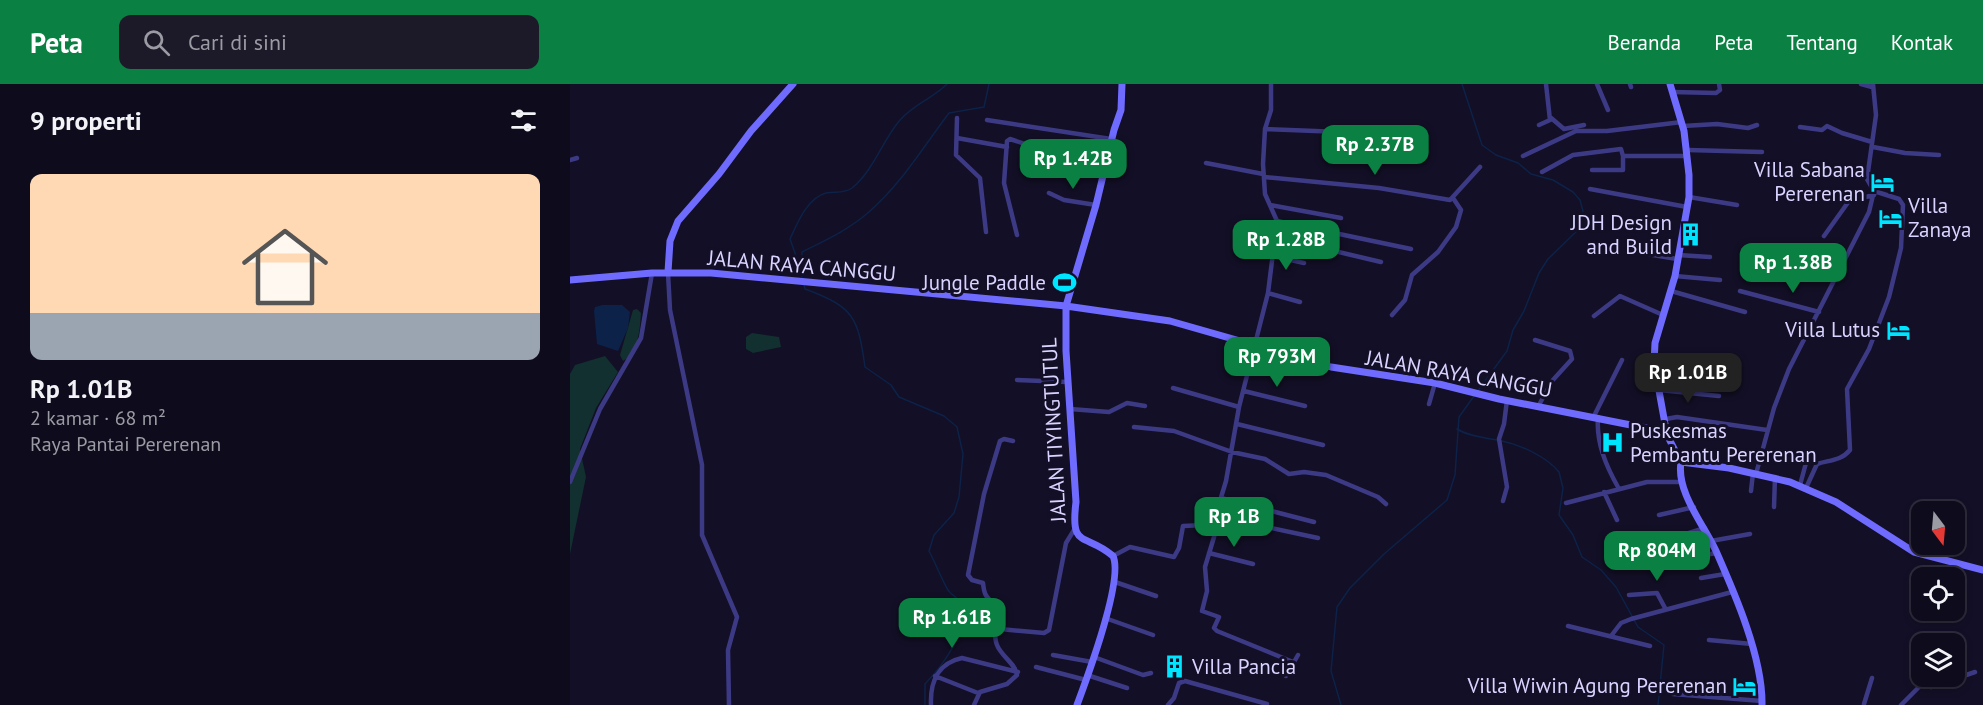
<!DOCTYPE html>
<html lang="id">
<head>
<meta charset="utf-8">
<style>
  :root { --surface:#0e0b1c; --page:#1c1929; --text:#f1f3f6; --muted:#9b9ba3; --line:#2e2b3b; --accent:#0b8043 }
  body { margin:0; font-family:"PT Sans",sans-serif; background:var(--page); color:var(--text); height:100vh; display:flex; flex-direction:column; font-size:22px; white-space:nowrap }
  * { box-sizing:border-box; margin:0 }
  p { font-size:20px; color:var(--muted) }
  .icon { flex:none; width:33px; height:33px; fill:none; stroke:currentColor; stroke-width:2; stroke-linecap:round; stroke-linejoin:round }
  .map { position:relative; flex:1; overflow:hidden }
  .side { display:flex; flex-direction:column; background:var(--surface); width:570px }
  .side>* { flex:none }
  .needle { width:39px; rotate:164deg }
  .controls { position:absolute; left:1341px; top:417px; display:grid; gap:12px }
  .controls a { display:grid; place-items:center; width:54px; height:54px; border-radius:12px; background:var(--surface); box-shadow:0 3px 9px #0003,0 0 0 2px var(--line); font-size:30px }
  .price { position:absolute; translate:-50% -51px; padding:0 14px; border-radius:12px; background:var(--accent); color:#fff; font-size:20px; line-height:39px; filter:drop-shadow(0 2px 3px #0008) }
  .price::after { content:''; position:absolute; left:50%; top:36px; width:18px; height:14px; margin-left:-9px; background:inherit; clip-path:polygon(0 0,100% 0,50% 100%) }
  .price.active { background:#222; color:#fff }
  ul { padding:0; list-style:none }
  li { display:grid; align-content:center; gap:12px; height:318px; padding:0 30px }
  li span { display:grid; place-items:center; height:186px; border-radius:12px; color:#555 }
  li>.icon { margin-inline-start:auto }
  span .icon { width:108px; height:108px; fill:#fffc; stroke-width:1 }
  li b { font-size:26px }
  h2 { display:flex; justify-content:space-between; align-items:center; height:72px; padding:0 30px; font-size:26px }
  header { display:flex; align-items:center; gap:36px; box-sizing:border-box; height:84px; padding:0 30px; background:var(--accent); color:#fff }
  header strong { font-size:28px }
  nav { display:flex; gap:33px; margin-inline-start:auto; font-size:21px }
  .search { width:420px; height:54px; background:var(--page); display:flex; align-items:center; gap:15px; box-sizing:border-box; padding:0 21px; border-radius:12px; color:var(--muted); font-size:22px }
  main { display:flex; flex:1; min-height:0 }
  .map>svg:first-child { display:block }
  .green { fill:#12302f }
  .water { fill:#0c2248 }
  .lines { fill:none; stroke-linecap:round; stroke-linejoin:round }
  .stream { stroke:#0c2248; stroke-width:1.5 }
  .street { stroke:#3d3a85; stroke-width:4.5 }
  .secondary { stroke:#6f6bff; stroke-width:7 }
  .labels { text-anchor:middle; stroke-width:6; stroke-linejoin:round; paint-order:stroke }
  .poi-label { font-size:21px; fill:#d9d4ff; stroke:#130f26; text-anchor:end }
  .street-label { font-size:21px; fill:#d9d4ff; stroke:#130f26 }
</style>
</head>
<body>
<header>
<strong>Peta</strong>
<div class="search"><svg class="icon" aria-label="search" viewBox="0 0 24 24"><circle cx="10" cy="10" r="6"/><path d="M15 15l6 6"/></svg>Cari di sini</div>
<nav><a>Beranda</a><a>Peta</a><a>Tentang</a><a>Kontak</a></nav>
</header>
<main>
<section class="side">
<h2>9 properti<svg class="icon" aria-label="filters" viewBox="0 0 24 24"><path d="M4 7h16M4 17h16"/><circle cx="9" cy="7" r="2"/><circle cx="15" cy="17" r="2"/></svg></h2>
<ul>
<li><span style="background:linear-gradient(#ffd9b3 75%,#9aa5b1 0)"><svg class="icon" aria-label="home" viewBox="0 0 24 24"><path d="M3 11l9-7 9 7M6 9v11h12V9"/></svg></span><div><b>Rp 1.01B</b><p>2 kamar · 68 m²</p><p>Raya Pantai Pererenan</p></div></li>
</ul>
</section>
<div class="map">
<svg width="1413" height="621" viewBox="0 0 1413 621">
  <rect width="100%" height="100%" fill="#130f26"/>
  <path class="green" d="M 67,225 L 71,229 C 70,244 69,268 53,277 L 50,271 L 63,226 Z
    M 182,249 L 209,253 L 211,263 L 183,269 L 176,265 L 176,253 Z
    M 35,272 L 48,288 L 26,324 L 10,365 L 16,393 L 0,470 L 0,290 L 5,281 Z"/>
  <path class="water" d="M 32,221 L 52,221 L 60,228 L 58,244 L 48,267 L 27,260 L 24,227 L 25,223 Z"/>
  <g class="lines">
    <path class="stream" d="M 892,0 L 912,61 L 926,71 L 948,79 L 961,90 L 983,96 L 1003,108 L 1010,116 L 1013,127 L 1011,143 L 978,175 L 969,189 L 954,227 L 943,246 L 937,267 L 907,308
      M 231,186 L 220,155 C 227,140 237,114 256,109 C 265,107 274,110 282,104 C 304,86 312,57 330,36 C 344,20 362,15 377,0
      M 232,193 L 232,168 C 256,156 280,145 300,127 C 331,100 354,62 379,29 L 414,23 L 419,0
      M 234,201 L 235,205 C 284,223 288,233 295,283 L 321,301 L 329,313 L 374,332 L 387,343 L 393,370 L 389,413 L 384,429 L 364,451 L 359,467 C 366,480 371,494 378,506 C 380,510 386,512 388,516 C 404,542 372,582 355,600 L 355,621
      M 887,345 C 900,353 918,354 932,357 C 951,361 977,373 989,388 L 993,404 L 989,431 L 1003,451 L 1012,473 L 1031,486 L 1046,503 L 1068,543 L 1094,561 L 1088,621
      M 771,621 L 761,587 L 767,523 L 780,504 L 814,470 L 877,416 L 885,391 L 889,333 L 904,312"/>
    <path class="street" d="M 1027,0 L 1038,26
      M 1060,0 L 1061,3
      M 1291,0 L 1302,3
      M 1102,8 L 1146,9 L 1150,6 L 1149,0
      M 980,33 L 994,45 L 1014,41
      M 387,34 L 386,71 L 410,94 L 416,148
      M 417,36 L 541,55
      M 969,41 L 980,36 L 976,0
      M 1113,42 L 1147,40 L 1178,44 L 1187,41
      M 1230,43 L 1252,46 L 1257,42 L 1272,49 L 1302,58
      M 695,45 L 797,49 L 851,56
      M 387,54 L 437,63
      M 1303,63 L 1335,69 L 1369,71
      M 1118,66 L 1192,68
      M 953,72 L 1006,47 L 1037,47 L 1112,38
      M 0,76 L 7,74
      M 636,79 L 693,90
      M 1022,86 L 1053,86 L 1053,72 L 1118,72
      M 972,88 L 1003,71 L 1051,65 L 1053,72
      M 694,93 L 809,104 L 880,116 L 910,83
      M 1020,105 L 1117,123
      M 479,109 L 494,116 L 526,121
      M 1119,113 L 1167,121
      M 700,121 L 771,134
      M 707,137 L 841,165
      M 447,151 L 434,99 L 437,57 L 440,55 L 476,67 L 508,64 L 537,73
      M 1254,152 L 1279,117 L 1304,111
      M 705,153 L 811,178
      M 1059,167 L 1107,175
      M 1108,171 L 1140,173
      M 703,172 L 734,179
      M 98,189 L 100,226 L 132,381 L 132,451 L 167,533 L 158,566 L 159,621
      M 1105,192 L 1150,196
      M 1101,207 L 1175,228
      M 1170,207 L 1249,228
      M 698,209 L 730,218
      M 822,231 L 835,216 L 842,191 L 868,168 L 886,143 L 891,126 L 883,114
      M 1024,232 L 1050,212 L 1093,231
      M 965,256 L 1000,267 L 1002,275 L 982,297 L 969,321
      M 447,296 L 497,298
      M 603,304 L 669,323
      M 1089,306 L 1149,312
      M 674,307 L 735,322
      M 859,320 L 865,299
      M 500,325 L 539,328 L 557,319 L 575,322
      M 1024,332 L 1052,276
      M 1028,333 C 1026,359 1036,382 1049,405
      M 1096,335 L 1107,333 L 1197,346
      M 667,340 L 753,361
      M 564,343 L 604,347 L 662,368 L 695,375 L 719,390 L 734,388 L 756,391 L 808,413 L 816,420
      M 1186,390 L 1204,324 L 1219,285 L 1299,128 L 1304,107 L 1297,95 L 1306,31 L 1303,0
      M 0,398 L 30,325 L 71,254 L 82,189
      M 1230,401 L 1239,368
      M 1236,404 L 1247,380 C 1259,376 1271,377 1280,366 L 1277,305 L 1299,265 L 1319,213 L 1331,164 L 1333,121 L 1329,115 L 1304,107
      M 1181,407 L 1183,389
      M 1034,408 L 1047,436
      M 651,414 L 744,438
      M 933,417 L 937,403 L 929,355 L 934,340 L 937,316
      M 996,419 L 1077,398 L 1111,398
      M 1204,423 L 1205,393
      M 646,430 L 650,433 L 635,483 L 637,507 L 632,527 L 649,533 L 644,544 L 647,547 L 723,578
      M 1089,431 L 1124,423
      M 650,433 L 748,454
      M 1106,453 L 1135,444
      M 1141,457 L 1180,450
      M 639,469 L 683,480
      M 543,472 L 560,463 L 604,473 L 609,464 L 613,442 L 635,441 L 646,430 L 656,397 L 669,323 L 698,209 L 707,137 L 695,110 L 693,80 L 695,45 L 701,26 L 701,0
      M 1109,476 L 1146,469
      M 1131,494 L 1155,490
      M 545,498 L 586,512
      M 1059,511 L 1087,509 L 1095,524
      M 535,534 L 583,551
      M 998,542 L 1080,562
      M 430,545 L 474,549 L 479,546 L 496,459 L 504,446
      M 1041,552 L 1051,539 L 1061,535 L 1162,508
      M 1139,556 L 1182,560
      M 483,571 L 522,578
      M 524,573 L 573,591 L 581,589
      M 466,583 L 516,596
      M 517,591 L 557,604
      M 365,592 L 408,609
      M 716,592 L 728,571
      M 1103,610 L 1192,617
      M 1294,620 L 1302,594
      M 361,621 C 360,598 368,579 392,574 L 448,588
      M 404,621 L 410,608 L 437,600 L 447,591 C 446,580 431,572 427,561 C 422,549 428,535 424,523 C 419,510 415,518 413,499 L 402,496 L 398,491 L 414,410 L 430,357 L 434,355 L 443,357
      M 598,621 L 604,614 L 609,599 L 615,597 L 697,620
      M 1331,621 L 1352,600 L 1361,603 L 1405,588"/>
    <path class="secondary" d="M 98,188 L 100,157 L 108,137 L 149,90 L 181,47 L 223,0
      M 0,196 L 82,189 L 141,189 L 496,222 L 600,237 L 761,283 L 865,299 L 929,315 L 1086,346 L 1097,351 L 1111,378 L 1159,384 L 1220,398 L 1266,418 L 1344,468 L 1413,486
      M 1097,351 L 1084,279 L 1085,259 L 1105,192 L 1119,113 L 1119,91 L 1114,47 L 1100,0
      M 1111,378 C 1106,408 1134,441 1146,467 C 1165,510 1193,574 1192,621
      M 507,621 C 517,594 554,496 543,472 C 515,448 500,466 506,418 L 496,267 L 496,222 L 526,121 L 544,46 L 551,26 L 552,0"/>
  </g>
  <defs>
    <symbol id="hotel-bare" viewBox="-9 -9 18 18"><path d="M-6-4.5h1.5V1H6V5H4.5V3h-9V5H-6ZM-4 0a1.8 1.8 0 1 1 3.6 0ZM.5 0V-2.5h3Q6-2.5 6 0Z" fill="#00e5ff" stroke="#130f26" stroke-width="2.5" paint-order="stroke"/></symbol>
    <symbol id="building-bare" viewBox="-9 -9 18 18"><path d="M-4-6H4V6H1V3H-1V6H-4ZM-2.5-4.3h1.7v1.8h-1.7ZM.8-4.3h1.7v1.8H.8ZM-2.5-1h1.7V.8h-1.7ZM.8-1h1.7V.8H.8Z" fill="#00e5ff" stroke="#130f26" stroke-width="2.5" paint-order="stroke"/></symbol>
    <symbol id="stadium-bare" viewBox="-9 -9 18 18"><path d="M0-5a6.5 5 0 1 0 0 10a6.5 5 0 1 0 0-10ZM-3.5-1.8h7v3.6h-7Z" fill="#00e5ff" stroke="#130f26" stroke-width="2.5" paint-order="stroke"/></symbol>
    <symbol id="hospital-bare" viewBox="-9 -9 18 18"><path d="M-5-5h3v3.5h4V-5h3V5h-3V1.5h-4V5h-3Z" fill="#00e5ff" stroke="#130f26" stroke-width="2.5" paint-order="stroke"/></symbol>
  </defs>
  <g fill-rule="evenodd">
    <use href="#hotel-bare" x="1296" y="82" width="33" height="33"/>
    <use href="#hotel-bare" x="1304" y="118" width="33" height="33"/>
    <use href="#building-bare" x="1104" y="134" width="33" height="33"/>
    <use href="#stadium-bare" x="478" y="182" width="33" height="33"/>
    <use href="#hotel-bare" x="1312" y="230" width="33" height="33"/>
    <use href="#hospital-bare" x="1026" y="342" width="33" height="33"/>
    <use href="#building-bare" x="588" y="566" width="33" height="33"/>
    <use href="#hotel-bare" x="1158" y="586" width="33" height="33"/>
  </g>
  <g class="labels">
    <g class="poi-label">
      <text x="1295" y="93">Villa Sabana<tspan x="1295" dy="24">Pererenan</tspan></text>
      <text x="1338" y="129" text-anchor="start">Villa<tspan x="1338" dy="24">Zanaya</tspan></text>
      <text x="1102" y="146">JDH Design<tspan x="1102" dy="24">and Build</tspan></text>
      <text x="476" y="206">Jungle Paddle</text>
      <text x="1310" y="253">Villa Lutus</text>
      <text x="1060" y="354" text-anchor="start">Puskesmas<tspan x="1060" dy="24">Pembantu Pererenan</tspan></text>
      <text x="622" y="590" text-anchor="start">Villa Pancia</text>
      <text x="1157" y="609">Villa Wiwin Agung Pererenan</text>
    </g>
    <g class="street-label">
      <text transform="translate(232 182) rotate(5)" y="7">JALAN RAYA CANGGU</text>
      <text transform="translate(889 290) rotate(10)" y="7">JALAN RAYA CANGGU</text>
      <text transform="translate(484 346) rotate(-93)" y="7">JALAN TIYINGTUTUL</text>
    </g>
  </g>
</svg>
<div class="controls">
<a><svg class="needle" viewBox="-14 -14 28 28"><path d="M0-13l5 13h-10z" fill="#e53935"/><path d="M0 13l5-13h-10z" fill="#9b9ba3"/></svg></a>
<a><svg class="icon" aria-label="locate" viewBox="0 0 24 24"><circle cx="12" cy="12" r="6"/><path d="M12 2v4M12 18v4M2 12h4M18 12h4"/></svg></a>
<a><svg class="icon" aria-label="layers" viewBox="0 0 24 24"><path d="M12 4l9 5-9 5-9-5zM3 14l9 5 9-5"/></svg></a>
</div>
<b class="price" style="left:805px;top:92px">Rp 2.37B</b>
<b class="price" style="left:503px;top:106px">Rp 1.42B</b>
<b class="price" style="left:716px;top:187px">Rp 1.28B</b>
<b class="price" style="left:1223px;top:210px">Rp 1.38B</b>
<b class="price" style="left:707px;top:304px">Rp 793M</b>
<b class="price active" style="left:1118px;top:320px">Rp 1.01B</b>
<b class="price" style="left:664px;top:464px">Rp 1B</b>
<b class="price" style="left:1087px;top:498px">Rp 804M</b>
<b class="price" style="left:382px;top:565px">Rp 1.61B</b>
</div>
</main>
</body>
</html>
